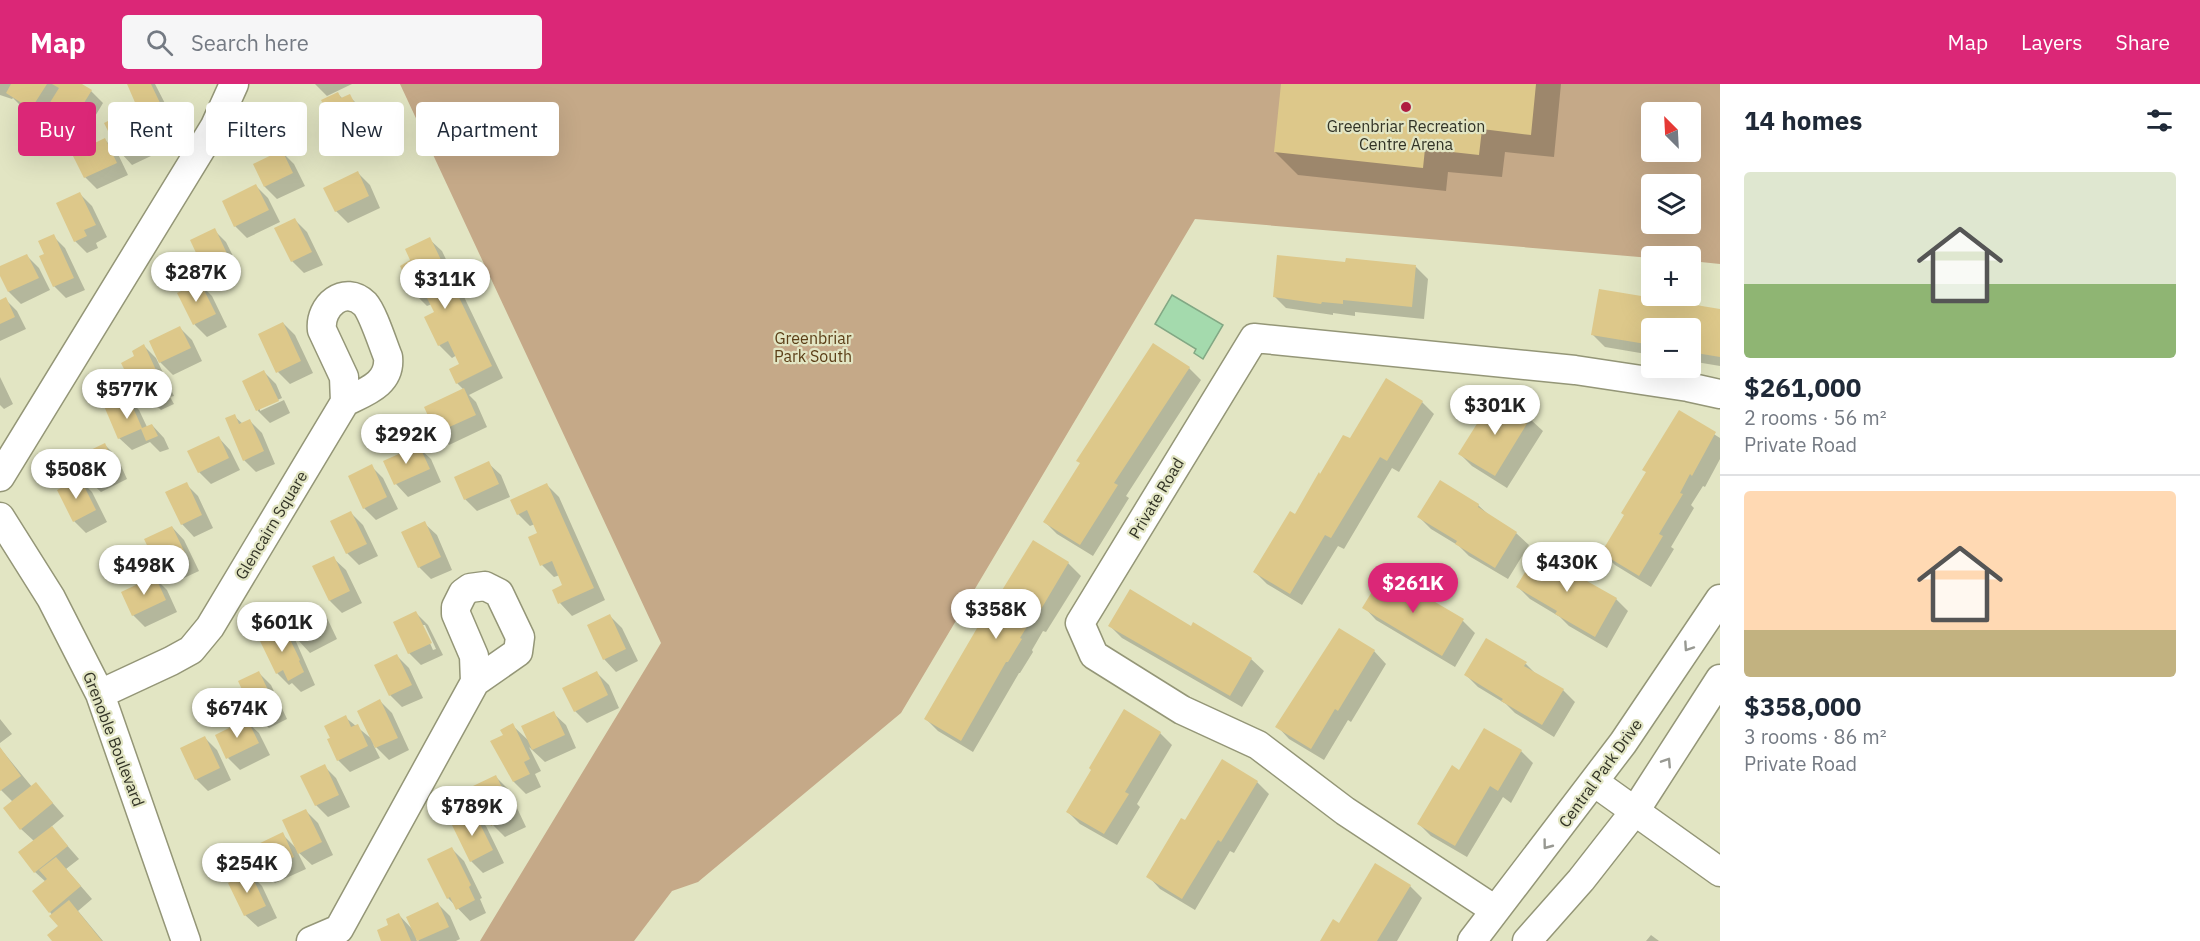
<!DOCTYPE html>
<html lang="en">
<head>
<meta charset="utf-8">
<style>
  :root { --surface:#fff; --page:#f6f6f7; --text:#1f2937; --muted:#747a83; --line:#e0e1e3; --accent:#db2777 }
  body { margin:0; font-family:"IBM Plex Sans",sans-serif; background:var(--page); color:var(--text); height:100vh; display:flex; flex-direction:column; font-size:22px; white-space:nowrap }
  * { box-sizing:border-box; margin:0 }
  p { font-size:20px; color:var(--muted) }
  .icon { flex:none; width:33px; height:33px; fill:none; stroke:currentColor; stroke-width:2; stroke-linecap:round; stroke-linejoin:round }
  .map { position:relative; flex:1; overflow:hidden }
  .sheet { display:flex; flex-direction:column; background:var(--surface); width:480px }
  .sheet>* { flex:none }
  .hud { position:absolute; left:18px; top:18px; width:570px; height:54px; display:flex; gap:12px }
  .needle { width:39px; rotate:336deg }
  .tools { position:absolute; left:1641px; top:18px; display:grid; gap:12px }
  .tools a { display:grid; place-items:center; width:60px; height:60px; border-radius:6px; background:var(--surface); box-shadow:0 6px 24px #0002; font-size:30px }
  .price { position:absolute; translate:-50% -51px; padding:0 14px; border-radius:21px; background:#fff; color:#222; font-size:20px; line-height:39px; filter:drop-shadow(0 2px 3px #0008) }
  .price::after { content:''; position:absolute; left:50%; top:36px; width:18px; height:14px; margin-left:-9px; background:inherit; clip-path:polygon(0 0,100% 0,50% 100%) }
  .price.on { background:var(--accent); color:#fff }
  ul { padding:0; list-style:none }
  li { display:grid; align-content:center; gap:12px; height:318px; padding:0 24px }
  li+li { border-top:2px solid var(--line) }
  li span { display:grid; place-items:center; height:186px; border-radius:6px; color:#555 }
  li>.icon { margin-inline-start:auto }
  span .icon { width:108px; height:108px; fill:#fffc; stroke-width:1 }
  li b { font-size:26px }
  h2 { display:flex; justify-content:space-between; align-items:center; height:72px; padding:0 24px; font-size:26px }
  .pill { padding:0 21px; border-radius:6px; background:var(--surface); box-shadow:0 6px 24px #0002; font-size:21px; line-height:54px }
  .pill.on { background:var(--accent); color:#fff }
  header { display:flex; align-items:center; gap:36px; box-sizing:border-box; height:84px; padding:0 30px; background:var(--accent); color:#fff }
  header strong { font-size:28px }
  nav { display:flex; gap:33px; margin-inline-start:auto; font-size:21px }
  .search { width:420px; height:54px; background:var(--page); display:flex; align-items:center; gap:15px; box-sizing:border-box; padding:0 21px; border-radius:6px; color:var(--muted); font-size:22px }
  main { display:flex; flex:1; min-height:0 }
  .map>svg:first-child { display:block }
  .green { fill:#c5a988; fill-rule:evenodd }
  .water { fill:#a4daad; stroke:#82a884; stroke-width:1.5 }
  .shadow { fill:#0003; fill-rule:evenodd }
  .building { fill:#ddc88a }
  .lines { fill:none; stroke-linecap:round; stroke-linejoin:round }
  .minor-casing { stroke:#949677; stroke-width:31 }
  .minor { stroke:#fff; stroke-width:28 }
  .oneway { stroke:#989992 }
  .poi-dot { fill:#af1c41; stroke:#e2e5c3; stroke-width:2 }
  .labels { text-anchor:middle; stroke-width:4.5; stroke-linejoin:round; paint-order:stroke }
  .poi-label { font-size:16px; fill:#323326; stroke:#e2e5c3 }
  .park-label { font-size:16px; fill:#5b3e16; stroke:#e2e5c3 }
  .street-label { font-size:16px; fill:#323326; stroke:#e2e5c3 }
</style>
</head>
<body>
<header>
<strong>Map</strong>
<div class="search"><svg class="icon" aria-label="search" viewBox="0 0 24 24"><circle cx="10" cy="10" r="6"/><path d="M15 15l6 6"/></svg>Search here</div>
<nav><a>Map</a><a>Layers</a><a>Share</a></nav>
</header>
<main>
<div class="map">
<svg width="1720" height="857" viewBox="0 0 1720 857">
  <rect width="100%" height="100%" fill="#e2e5c3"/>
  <path class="green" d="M 400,0 L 1720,0 L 1720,180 L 1691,177 L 1690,172 L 1651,174 L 1195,135 L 901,629 L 698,798 L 672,807 L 634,857 L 480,857 L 661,559 ZM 1652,28 L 1690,28 L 1690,68 L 1652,68 ZM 1652,100 L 1690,100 L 1690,140 L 1652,140 Z"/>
  <path class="water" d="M 1172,211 L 1223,241 L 1203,275 L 1194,269 L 1196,265 L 1155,240 Z"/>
  <path class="shadow" d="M 0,0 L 78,0 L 91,7 L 103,19 L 79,59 L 55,45 L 45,34 L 44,36 L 20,21 L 13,14 L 12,15 L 0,11 Z
    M 130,0 L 155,0 L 172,33 L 154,41 L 141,29 Z
    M 315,0 L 352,0 L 327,12 Z
    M 1282,0 L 1561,0 L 1554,73 L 1505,68 L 1502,93 L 1448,88 L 1446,107 L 1298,91 L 1275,68 Z
    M 338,10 L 343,15 L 349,12 L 361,24 L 377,55 L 354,66 L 342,54 Z
    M 125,30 L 137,42 L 151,72 L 132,81 L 120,68 Z
    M 105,56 L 117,68 L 128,91 L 97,105 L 85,93 Z
    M 282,68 L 294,80 L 305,102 L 277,115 L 265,103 L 255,81 Z
    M 358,89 L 370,101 L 380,124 L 348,139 L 336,127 Z
    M 256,102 L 268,114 L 280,138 L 247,154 L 235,142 Z
    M 80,110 L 92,122 L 107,153 L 96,159 L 98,164 L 87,169 L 75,157 Z
    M 295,136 L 307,148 L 323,181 L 304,189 L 292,177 Z
    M 214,146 L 226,158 L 241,188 L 219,199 L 206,187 Z
    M 53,152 L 65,164 L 85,206 L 66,214 L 54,202 L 46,171 Z
    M 429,155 L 442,167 L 503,294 L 469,311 L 476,318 L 487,343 L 449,361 L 437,348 L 464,306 L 457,299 L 461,281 L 457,271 L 452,274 L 439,261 L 426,234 L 436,229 L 432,220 L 427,222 L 415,210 L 412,177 Z
    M 27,172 L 39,184 L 50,206 L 21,220 L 9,208 L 0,184 Z
    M 1347,180 L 1416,183 L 1428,195 L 1424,235 L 1355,228 L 1355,232 L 1333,229 L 1333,231 L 1286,224 L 1274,212 Z
    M 200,200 L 212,212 L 227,243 L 207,253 L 195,241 L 179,209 Z
    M 5,215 L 17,227 L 26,245 L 0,257 L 0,218 Z
    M 1720,226 L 1720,282 L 1690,277 L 1690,244 L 1652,244 L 1652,271 L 1605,263 L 1592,250 Z
    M 283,239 L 295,251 L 313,289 L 290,300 L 278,288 Z
    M 180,244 L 192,256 L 202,277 L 173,291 L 160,278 Z
    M 144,262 L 156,274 L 174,312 L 170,313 L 174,320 L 161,326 L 155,320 L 150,323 L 138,310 L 136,273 Z
    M 1189,284 L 1201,296 L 1126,412 L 1129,414 L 1093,472 L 1057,450 L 1045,438 Z
    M 264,288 L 276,300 L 282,314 L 260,324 L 260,327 L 284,316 L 290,329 L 270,339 L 258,327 L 244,297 Z
    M 0,293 L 13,320 L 4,325 L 0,321 Z
    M 127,313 L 139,326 L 147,343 L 152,341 L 164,354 L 169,365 L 160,368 L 150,358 L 132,366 L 119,354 Z
    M 1495,313 L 1530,335 L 1543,347 L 1507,404 L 1472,382 L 1460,370 Z
    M 1422,318 L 1434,330 L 1399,388 L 1392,384 L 1344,465 L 1338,462 L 1302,521 L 1267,500 L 1255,488 L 1296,432 L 1320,392 L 1350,356 Z
    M 1679,328 L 1720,354 L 1720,375 L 1705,403 L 1703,402 L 1691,421 L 1694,424 L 1671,463 L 1674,465 L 1651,503 L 1615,481 L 1603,469 L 1626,432 Z
    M 234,332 L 243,340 L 250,337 L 262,349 L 275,380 L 256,388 L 244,376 Z
    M 218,353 L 230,366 L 240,386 L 211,400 L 199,388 Z
    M 105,361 L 117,373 L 127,395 L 101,408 L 88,396 Z
    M 418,363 L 431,375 L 441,398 L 408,413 L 396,400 L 385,377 Z
    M 488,379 L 501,391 L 510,413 L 477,427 L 465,415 Z
    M 371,382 L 383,394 L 398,425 L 376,436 L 364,424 Z
    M 80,396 L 92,408 L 107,438 L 86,449 L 74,437 Z
    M 186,400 L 198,412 L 213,444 L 194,453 L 182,440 Z
    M 547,401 L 559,413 L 605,516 L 572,532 L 560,519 L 554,506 L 564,502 L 560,491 L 554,493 L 542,481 L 539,449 L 535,440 L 530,442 L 518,430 Z
    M 1478,421 L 1490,432 L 1516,449 L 1529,461 L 1508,495 L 1469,472 L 1459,462 L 1431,445 L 1419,433 Z
    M 351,429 L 363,441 L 378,472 L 359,481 L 347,469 Z
    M 424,439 L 437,451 L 452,486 L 431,495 L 419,483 Z
    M 172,443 L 184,456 L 199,487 L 173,499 L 161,487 Z
    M 1033,458 L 1068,479 L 1081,492 L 1046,548 L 1043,547 L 1032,566 L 1033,568 L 1020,589 L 1019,589 L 973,668 L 938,647 L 926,635 Z
    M 333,474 L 346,486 L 362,519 L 342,529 L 330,517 Z
    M 1579,489 L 1589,500 L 1616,515 L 1628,527 L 1607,564 L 1569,542 L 1560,533 L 1530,515 L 1518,503 Z
    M 1384,490 L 1463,537 L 1475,549 L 1455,583 L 1376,536 L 1364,523 Z
    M 154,493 L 167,506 L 177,528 L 145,543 L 133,531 Z
    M 315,521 L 327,534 L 337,555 L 310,569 L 298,556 Z
    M 416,529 L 428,541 L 443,571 L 421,581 L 409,569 ZM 422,541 L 425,541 L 436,565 L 433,566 Z
    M 610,532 L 622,544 L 638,577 L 616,588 L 604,575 Z
    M 282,541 L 294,553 L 315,601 L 301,608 L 292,599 L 289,601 L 277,589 L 274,552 Z
    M 1110,542 L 1191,544 L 1251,575 L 1264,587 L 1242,623 L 1122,554 Z
    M 1374,567 L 1386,580 L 1351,638 L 1348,636 L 1324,676 L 1289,655 L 1277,642 Z
    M 397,572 L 409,584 L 423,614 L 402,623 L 390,611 Z
    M 1526,580 L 1538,592 L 1563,606 L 1575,618 L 1554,653 L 1515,629 L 1506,620 L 1478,603 L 1466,591 Z
    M 259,589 L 271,601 L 287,635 L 269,644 L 257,632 Z
    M 597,589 L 609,601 L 619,624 L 587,639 L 575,627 Z
    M 380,617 L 392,629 L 409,666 L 389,676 L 373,660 L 380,674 L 350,688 L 338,676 L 345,633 L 373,656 Z
    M 553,629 L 566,641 L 576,664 L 545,678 L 529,663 L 541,687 L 535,690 L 541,703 L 526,710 L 514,698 L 492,658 L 505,652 L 512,641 L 529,657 Z
    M 0,635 L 12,650 L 0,659 Z
    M 246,637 L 259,649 L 270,671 L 240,686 L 228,674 Z
    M 1160,649 L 1172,661 L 1137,720 L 1140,723 L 1117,761 L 1080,740 L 1068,728 Z
    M 205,654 L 217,666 L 231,696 L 208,707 L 196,695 Z
    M 0,664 L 32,703 L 36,700 L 64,732 L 51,743 L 79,775 L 66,785 L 92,815 L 78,827 L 103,857 L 53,857 L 60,842 L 50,828 L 46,798 L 35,788 L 34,757 L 21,745 L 13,718 L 0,705 Z
    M 1521,667 L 1533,679 L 1511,719 L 1503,713 L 1467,773 L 1431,752 L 1419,740 L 1460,688 Z
    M 324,682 L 336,694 L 350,723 L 328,733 L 316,721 Z
    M 496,693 L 508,705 L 526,743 L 505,753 L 493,741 Z
    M 1257,698 L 1269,710 L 1234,769 L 1230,767 L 1195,826 L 1160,805 L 1148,792 L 1185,738 Z
    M 306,727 L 318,739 L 333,771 L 312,781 L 297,767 L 306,785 L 275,799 L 263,787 L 282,750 L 297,765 Z
    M 474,730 L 486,742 L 504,779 L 483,789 L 471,777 Z
    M 452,765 L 464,777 L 482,814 L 480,815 L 486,829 L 470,837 L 448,814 Z
    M 250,790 L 262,802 L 277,834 L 258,843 L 245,831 Z
    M 1410,802 L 1422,814 L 1397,857 L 1322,857 L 1340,841 Z
    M 438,820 L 450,832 L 460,855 L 456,857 L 419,857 L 416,854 L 417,857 L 383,857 L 399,831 L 412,845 Z
    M 1651,851 L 1659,857 L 1646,857 Z"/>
  <path class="building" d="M 11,0 L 47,0 L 31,25 L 6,9 Z
    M 52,0 L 82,0 L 92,6 L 66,48 L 41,33 L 59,4 Z
    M 127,0 L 151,0 L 161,21 L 140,30 Z
    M 1281,0 L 1536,0 L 1531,51 L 1482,45 L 1479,71 L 1425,65 L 1423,84 L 1274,68 Z
    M 338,8 L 341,14 L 350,10 L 366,42 L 341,55 L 321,16 Z
    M 126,28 L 140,59 L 119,69 L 104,39 Z
    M 105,54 L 117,79 L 84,94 L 72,70 Z
    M 282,66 L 293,89 L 264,103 L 253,80 Z
    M 358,87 L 369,112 L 335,128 L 323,104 Z
    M 256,100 L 269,126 L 234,143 L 222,117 Z
    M 80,108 L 96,141 L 84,146 L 87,152 L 74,158 L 56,119 Z
    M 295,134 L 312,168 L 291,178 L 274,144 Z
    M 215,144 L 230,176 L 205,188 L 190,156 Z
    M 54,150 L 74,194 L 53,203 L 39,172 L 44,170 L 38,157 Z
    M 430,153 L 492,282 L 456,300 L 449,285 L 459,280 L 448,257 L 438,262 L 424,233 L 434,228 L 423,206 L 414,211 L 400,182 L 410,176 L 405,165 Z
    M 27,170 L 39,194 L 8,208 L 0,192 L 0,182 Z
    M 1277,171 L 1345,178 L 1346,174 L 1416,181 L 1412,223 L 1343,216 L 1343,220 L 1322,218 L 1321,220 L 1273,213 Z
    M 200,198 L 216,230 L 193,241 L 177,209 Z
    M 1599,205 L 1720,225 L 1720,273 L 1690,268 L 1690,244 L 1652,244 L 1652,261 L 1591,251 Z
    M 6,213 L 15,233 L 0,240 L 0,216 Z
    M 283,238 L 301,277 L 276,289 L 258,250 Z
    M 180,242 L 191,264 L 159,279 L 149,257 Z
    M 1153,259 L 1190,283 L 1114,399 L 1118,401 L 1080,461 L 1043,438 L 1080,379 L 1076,377 Z
    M 144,260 L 162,299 L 159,301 L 163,308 L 148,315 L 144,308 L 137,311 L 121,279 L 134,272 L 132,267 Z
    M 264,286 L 279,317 L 256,327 L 242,297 Z
    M 1386,294 L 1423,317 L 1387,377 L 1380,373 L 1331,454 L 1325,451 L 1290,510 L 1253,488 L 1290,427 L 1295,430 L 1319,388 L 1320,390 L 1343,351 L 1350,354 Z
    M 464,304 L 476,331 L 436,349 L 424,323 Z
    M 1495,311 L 1531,333 L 1495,392 L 1458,370 Z
    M 128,312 L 142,344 L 152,340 L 158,352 L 146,357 L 141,345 L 118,355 L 104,322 Z
    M 1679,326 L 1716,348 L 1692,392 L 1690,390 L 1680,409 L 1683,410 L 1659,450 L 1663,452 L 1639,492 L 1601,469 L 1624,431 L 1621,429 L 1646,388 L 1642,386 Z
    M 235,330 L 239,340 L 250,335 L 264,367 L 243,377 L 225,334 Z
    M 219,352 L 229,374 L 198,389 L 187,367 Z
    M 105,359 L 116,383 L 87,397 L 76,373 Z
    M 419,361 L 430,385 L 394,401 L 383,377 Z
    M 489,377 L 499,400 L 464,416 L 454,393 Z
    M 372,380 L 387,413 L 363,425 L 348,392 Z
    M 80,394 L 96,426 L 73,438 L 57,406 Z
    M 1440,396 L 1479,420 L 1478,423 L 1517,448 L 1495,484 L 1455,460 L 1457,457 L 1417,433 Z
    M 187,398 L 202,431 L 181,441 L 165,408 Z
    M 547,399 L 594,504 L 558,520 L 552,506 L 562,501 L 552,477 L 540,482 L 528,453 L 537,449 L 527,426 L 517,431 L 510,416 Z
    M 351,427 L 367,460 L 346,470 L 330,437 Z
    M 425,437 L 441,473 L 418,484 L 401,448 Z
    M 172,442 L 188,475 L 160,488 L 144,455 Z
    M 1033,456 L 1069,478 L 1034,537 L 1031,536 L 1020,554 L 1022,555 L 1008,578 L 1006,578 L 961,657 L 924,635 L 994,515 L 996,516 Z
    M 1539,465 L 1580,488 L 1578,492 L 1617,514 L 1595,553 L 1555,530 L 1557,527 L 1516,503 Z
    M 334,472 L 350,507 L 329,517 L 312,482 Z
    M 1384,488 L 1464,535 L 1442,572 L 1362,524 Z
    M 155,492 L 166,516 L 132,532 L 121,508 Z
    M 1130,505 L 1191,542 L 1193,538 L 1252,574 L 1230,612 L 1108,542 Z
    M 315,520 L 326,543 L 297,557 L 285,534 Z
    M 416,527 L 432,559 L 408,570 L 393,538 Z
    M 610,530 L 626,565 L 603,576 L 587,541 Z
    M 282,539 L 300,576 L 299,577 L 304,588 L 288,597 L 283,586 L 276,590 L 260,557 L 272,551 L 269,545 Z
    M 1339,544 L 1375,566 L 1338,627 L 1335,625 L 1311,665 L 1275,643 Z
    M 1486,554 L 1527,578 L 1524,582 L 1564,605 L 1542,641 L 1501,617 L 1503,615 L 1464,591 Z
    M 397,570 L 412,601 L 389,612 L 374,581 Z
    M 259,587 L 276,623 L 255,633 L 238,597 Z
    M 597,587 L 608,611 L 574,628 L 562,604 Z
    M 380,615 L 398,654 L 375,664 L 357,627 Z
    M 1124,625 L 1161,648 L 1125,708 L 1129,710 L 1104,750 L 1066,728 L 1091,686 L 1089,684 Z
    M 554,627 L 565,651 L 532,666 L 521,642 Z
    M 346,631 L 351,643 L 358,640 L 368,662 L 337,677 L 327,655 L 330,654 L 324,642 Z
    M 247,635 L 259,659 L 226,675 L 215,651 Z
    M 513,639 L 530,675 L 524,678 L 530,690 L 513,698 L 490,657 L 503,651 L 500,646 Z
    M 1484,644 L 1522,666 L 1498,707 L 1490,702 L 1455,762 L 1417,740 L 1452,681 L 1459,686 Z
    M 205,652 L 220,684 L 195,696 L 180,664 Z
    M 0,663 L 21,692 L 0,707 Z
    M 1222,675 L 1258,697 L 1221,758 L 1218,756 L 1182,815 L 1146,793 L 1181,734 L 1185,736 Z
    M 325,680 L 339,711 L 315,722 L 300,692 Z
    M 496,691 L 515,731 L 491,742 L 473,702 Z
    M 36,698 L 53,719 L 20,746 L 3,724 Z
    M 306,725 L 322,758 L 298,770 L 282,736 Z
    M 474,728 L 493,766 L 470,778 L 451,739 Z
    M 52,742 L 68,762 L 34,789 L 18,768 Z
    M 283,748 L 294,773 L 262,788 L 250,764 Z
    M 452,763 L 471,801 L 469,803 L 475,816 L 456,826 L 450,813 L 447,815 L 427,775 Z
    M 56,773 L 81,802 L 49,829 L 32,807 L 47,795 L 39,786 Z
    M 1375,779 L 1411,801 L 1377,857 L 1320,857 L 1333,835 L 1339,839 Z
    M 250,788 L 266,822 L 244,832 L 228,799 Z
    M 69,816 L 102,857 L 52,857 L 47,851 L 58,842 L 49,832 Z
    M 438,818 L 449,843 L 417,857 L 406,833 Z
    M 399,829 L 411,857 L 381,857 L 377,846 L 388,841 L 386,835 Z"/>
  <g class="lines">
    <defs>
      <path id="minor" d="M 0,393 L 215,42 L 234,0
        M 0,433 L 51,514 L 100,610 L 186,857
        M 100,610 L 171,577 L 191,566 L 210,543 L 345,318 C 365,308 391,300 388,273 C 383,261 373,229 365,220 C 345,200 319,222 322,246 L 344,293 L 345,318
        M 1594,698 L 1720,788
        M 1495,826 L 1345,727 L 1258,661 L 1182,626 L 1094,571 L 1080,539 L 1254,254 L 1575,286 L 1688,303 L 1720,310
        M 311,857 L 339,845 L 475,598 L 518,568 L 520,553 L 499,509 L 485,502 L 470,504 L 463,509 L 456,523 L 456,530 L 474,572 L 475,598
        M 1472,857 L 1623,659 L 1720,515
        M 1527,857 L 1581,796 L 1635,727 L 1720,595"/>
    </defs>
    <use href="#minor" class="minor-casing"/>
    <use href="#minor" class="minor"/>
  </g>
  <defs><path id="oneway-chevron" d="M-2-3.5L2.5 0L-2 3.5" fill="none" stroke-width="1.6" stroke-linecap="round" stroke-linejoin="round" transform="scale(1.5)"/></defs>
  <g class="oneway">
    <use href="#oneway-chevron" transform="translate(1688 563) rotate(124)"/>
    <use href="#oneway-chevron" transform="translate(1667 678) rotate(-57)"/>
    <use href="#oneway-chevron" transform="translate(1547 761) rotate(127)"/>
  </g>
  <circle class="poi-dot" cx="1406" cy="23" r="6"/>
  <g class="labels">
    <g class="poi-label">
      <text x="1406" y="48">Greenbriar Recreation<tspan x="1406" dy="18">Centre Arena</tspan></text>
    </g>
    <g class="park-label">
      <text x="813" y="260">Greenbriar<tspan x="813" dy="18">Park South</tspan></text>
    </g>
    <g class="street-label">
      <text transform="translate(1156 414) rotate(-59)" y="6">Private Road</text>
      <text transform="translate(271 441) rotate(-59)" y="6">Glencairn Square</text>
      <text transform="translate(114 655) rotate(69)" y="6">Grenoble Boulevard</text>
      <text transform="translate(1600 689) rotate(-54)" y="6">Central Park Drive</text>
    </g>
  </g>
</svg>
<div class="tools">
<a><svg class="needle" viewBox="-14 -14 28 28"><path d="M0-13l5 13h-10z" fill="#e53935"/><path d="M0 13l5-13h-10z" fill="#747a83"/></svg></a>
<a><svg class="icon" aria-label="layers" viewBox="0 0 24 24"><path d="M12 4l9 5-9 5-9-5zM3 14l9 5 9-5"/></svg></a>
<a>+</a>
<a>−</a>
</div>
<b class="price" style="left:196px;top:219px">$287K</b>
<b class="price" style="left:445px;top:226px">$311K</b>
<b class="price" style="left:127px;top:336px">$577K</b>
<b class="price" style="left:1495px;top:352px">$301K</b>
<b class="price" style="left:406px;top:381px">$292K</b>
<b class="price" style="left:76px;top:416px">$508K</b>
<b class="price" style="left:1567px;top:509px">$430K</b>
<b class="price" style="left:144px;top:512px">$498K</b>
<b class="price on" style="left:1413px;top:530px">$261K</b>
<b class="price" style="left:996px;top:556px">$358K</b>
<b class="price" style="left:282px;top:569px">$601K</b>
<b class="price" style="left:237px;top:655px">$674K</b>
<b class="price" style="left:472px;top:753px">$789K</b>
<b class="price" style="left:247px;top:810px">$254K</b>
<div class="hud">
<a class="pill on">Buy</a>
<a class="pill">Rent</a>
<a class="pill">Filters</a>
<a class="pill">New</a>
<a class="pill">Apartment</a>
</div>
</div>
<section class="sheet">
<h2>14 homes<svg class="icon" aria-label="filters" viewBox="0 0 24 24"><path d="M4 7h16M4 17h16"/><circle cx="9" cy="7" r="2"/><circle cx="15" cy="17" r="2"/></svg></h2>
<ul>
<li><span style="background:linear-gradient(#dfe7d0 60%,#8fb573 0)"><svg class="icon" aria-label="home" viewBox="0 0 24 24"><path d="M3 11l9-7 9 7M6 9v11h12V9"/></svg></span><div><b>$261,000</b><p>2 rooms · 56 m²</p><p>Private Road</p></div></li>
<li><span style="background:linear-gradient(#ffd9b3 75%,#c2b280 0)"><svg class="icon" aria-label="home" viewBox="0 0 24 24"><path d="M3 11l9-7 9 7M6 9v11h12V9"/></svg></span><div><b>$358,000</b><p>3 rooms · 86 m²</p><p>Private Road</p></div></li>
</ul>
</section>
</main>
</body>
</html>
